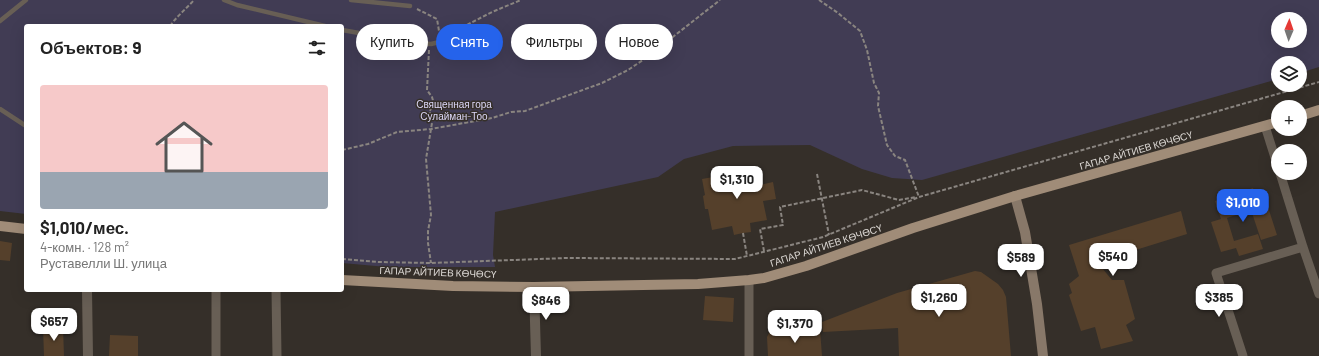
<!DOCTYPE html>
<html lang="ru">
<head>
<meta charset="utf-8">
<style>
  :root { --surface:#fff; --page:#f6f6f6; --text:#222; --muted:#767676; --line:#e0e0e0; --accent:#2563eb }
  body { margin:0; font-family:Barlow,sans-serif; background:var(--page); color:var(--text); height:100vh; display:flex; flex-direction:column; font-size:15px; white-space:nowrap }
  * { box-sizing:border-box; margin:0 }
  p { font-size:13px; color:var(--muted) }
  .icon { flex:none; width:22px; height:22px; fill:none; stroke:currentColor; stroke-width:2; stroke-linecap:round; stroke-linejoin:round }
  .map { position:relative; flex:1; overflow:hidden }
  .sheet { position:absolute; left:24px; top:24px; width:320px; height:268px; display:flex; flex-direction:column; background:var(--surface); border-radius:4px; box-shadow:0 4px 16px #0002 }
  .sheet>* { flex:none }
  .hud { position:absolute; left:356px; top:24px; width:380px; height:36px; display:flex; gap:8px }
  .needle { width:26px; rotate:2deg }
  .controls { position:absolute; left:1271px; top:12px; display:grid; gap:8px }
  .controls a { display:grid; place-items:center; width:36px; height:36px; border-radius:50%; background:var(--surface); box-shadow:0 4px 16px #0002; font-size:20px }
  .price { position:absolute; translate:-50% -34px; padding:0 9px; border-radius:8px; background:#fff; color:#222; font-size:13px; line-height:26px; filter:drop-shadow(0 1px 2px #0008) }
  .price::after { content:''; position:absolute; left:50%; top:24px; width:12px; height:9px; margin-left:-6px; background:inherit; clip-path:polygon(0 0,100% 0,50% 100%) }
  .price.on { background:var(--accent); color:#fff }
  ul { padding:0; list-style:none }
  li { display:grid; align-content:center; gap:8px; height:212px; padding:0 16px }
  li+li { border-top:1px solid var(--line) }
  li span { display:grid; place-items:center; height:124px; border-radius:4px; color:#555 }
  li>.icon { margin-inline-start:auto }
  span .icon { width:72px; height:72px; fill:#fffc; stroke-width:1 }
  li b { font-size:17px }
  h2 { display:flex; justify-content:space-between; align-items:center; height:48px; padding:0 16px; font-size:17px }
  .chip { padding:0 14px; border-radius:18px; background:var(--surface); box-shadow:0 4px 16px #0002; font-size:14px; line-height:36px }
  .chip.on { background:var(--accent); color:#fff }
  .map>svg:first-child { display:block }
  .green { fill:#413c54; fill-rule:evenodd }
  .building { fill:#55402b }
  .lines { fill:none; stroke-linecap:round; stroke-linejoin:round }
  .path { stroke:#8a8580; stroke-width:2; stroke-dasharray:4 2; stroke-linecap:butt }
  .service { stroke:#685f55; stroke-width:4.5 }
  .minor { stroke:#685f55; stroke-width:9 }
  .tertiary { stroke:#685f55; stroke-width:10 }
  .secondary { stroke:#887869; stroke-width:10 }
  .primary { stroke:#a08c78; stroke-width:10 }
  .labels { text-anchor:middle; stroke-width:3; stroke-linejoin:round; paint-order:stroke }
  .park-label { font-size:10px; fill:#dcd7f7; stroke:#352f29 }
  .street-label { font-size:10px; fill:#dcd8d4; stroke:#352f29 }
</style>
</head>
<body>
<div class="map">
<svg width="1319" height="356" viewBox="0 0 1319 356">
  <rect width="100%" height="100%" fill="#352f29"/>
  <path class="green" d="M 0,0 L 1319,0 L 1319,67 L 1300,73 L 1300,63 L 1278,63 L 1278,79 L 922,180 L 892,178 L 862,169 L 810,145 L 733,146 L 684,159 L 658,177 L 495,212 L 493,255 L 495,267 L 387,267 L 342,263 L 342,26 L 26,26 L 26,214 L 0,211 ZM 1278,19 L 1300,19 L 1300,41 L 1278,41 Z"/>
  <path class="building" d="M 757,169 L 760,185 L 773,182 L 776,199 L 763,201 L 767,220 L 750,223 L 751,232 L 743,233 L 734,235 L 732,226 L 712,230 L 708,209 L 705,209 L 703,196 L 705,195 L 702,179 Z
    M 1253,188 L 1259,207 L 1267,204 L 1277,235 L 1261,240 L 1251,210 L 1227,218 L 1234,241 L 1258,234 L 1263,249 L 1239,256 L 1236,248 L 1221,252 L 1211,222 L 1221,219 L 1215,201 Z
    M 1181,211 L 1187,234 L 1097,262 L 1112,280 L 1124,280 L 1135,319 L 1126,325 L 1133,341 L 1101,349 L 1095,327 L 1081,331 L 1069,295 L 1072,293 L 1069,284 L 1079,276 L 1069,245 Z
    M 0,241 L 12,243 L 10,261 L 0,260 Z
    M 975,271 L 981,272 L 998,284 L 1003,290 L 1006,297 L 1011,356 L 899,356 L 898,328 L 823,332 L 822,322 L 897,293 Z
    M 705,296 L 734,298 L 733,322 L 703,320 Z
    M 43,327 L 63,327 L 64,356 L 44,356 Z
    M 820,329 L 822,356 L 768,356 L 767,337 L 769,333 Z
    M 110,335 L 138,336 L 138,356 L 109,356 Z"/>
  <g class="lines">
    <path class="path" d="M 819,0 L 838,13 L 860,31 L 867,50 L 874,83 L 879,93 L 878,106 L 887,145 L 895,156 L 905,160 L 919,197
      M 417,9 L 437,19 L 439,31 L 445,33
      M 170,26 C 177,16 186,9 194,0
      M 451,33 L 492,12 L 521,0
      M 429,50 L 427,90 L 432,97 L 434,104 L 429,112 L 433,117 L 426,159 L 431,215 L 428,231 L 428,243 L 431,263
      M 342,150 L 368,144 L 397,132 L 431,129 L 492,118 L 511,112 L 525,111 L 602,83 L 628,70 L 646,58 L 720,0
      M 817,174 L 829,235
      M 743,233 L 747,256
      M 764,251 L 760,229 L 783,225 L 780,207 L 862,190 L 899,200 L 916,197
      M 342,259 L 379,262 L 431,263 L 567,258 L 735,259 L 823,237 L 919,197 L 1319,82"/>
    <path class="service" d="M 224,0 L 237,5 L 325,26
      M 351,0 L 410,6
      M 0,21 L 26,0
      M 342,30 L 416,43 L 431,44 L 444,41 L 467,39
      M 0,109 L 26,126"/>
    <path class="minor" d="M 1265,126 L 1278,167
      M 1280,173 L 1303,247 L 1319,294
      M 216,290 L 216,356
      M 276,290 L 277,356
      M 749,356 L 749,280
      M 1243,356 L 1216,273 L 1303,247"/>
    <path class="tertiary" d="M 534,287 L 536,356
      M 87,290 L 88,356"/>
    <path class="secondary" d="M 1015,196 L 1025,232 L 1037,304 L 1043,356"/>
    <path class="primary" d="M 1300,116 L 1319,110
      M 0,226 L 26,229
      M 342,280 L 453,286 L 534,287 L 698,284 L 749,280 L 764,278 L 806,266 L 913,228 L 1015,196 L 1278,122"/>
  </g>
  <g class="labels">
    <g class="park-label">
      <text x="454" y="108">Священная гора<tspan x="454" dy="12">Сулайман-Тоо</tspan></text>
    </g>
    <g class="street-label">
      <text transform="translate(1136 150) rotate(-16)" y="4">ГАПАР АЙТИЕВ КӨЧӨСҮ</text>
      <text transform="translate(826 245) rotate(-18)" y="4">ГАПАР АЙТИЕВ КӨЧӨСҮ</text>
      <text transform="translate(438 272) rotate(2)" y="4">ГАПАР АЙТИЕВ КӨЧӨСҮ</text>
    </g>
  </g>
</svg>
<div class="controls">
<a><svg class="needle" viewBox="-14 -14 28 28"><path d="M0-13l5 13h-10z" fill="#e53935"/><path d="M0 13l5-13h-10z" fill="#767676"/></svg></a>
<a><svg class="icon" aria-label="layers" viewBox="0 0 24 24"><path d="M12 4l9 5-9 5-9-5zM3 14l9 5 9-5"/></svg></a>
<a>+</a>
<a>−</a>
</div>
<b class="price" style="left:737px;top:200px">$1,310</b>
<b class="price on" style="left:1243px;top:223px">$1,010</b>
<b class="price" style="left:1113px;top:277px">$540</b>
<b class="price" style="left:1021px;top:278px">$589</b>
<b class="price" style="left:939px;top:318px">$1,260</b>
<b class="price" style="left:1219px;top:318px">$385</b>
<b class="price" style="left:546px;top:321px">$846</b>
<b class="price" style="left:54px;top:342px">$657</b>
<b class="price" style="left:795px;top:344px">$1,370</b>
<div class="hud">
<a class="chip">Купить</a>
<a class="chip on">Снять</a>
<a class="chip">Фильтры</a>
<a class="chip">Новое</a>
</div>
<section class="sheet">
<h2>Объектов: 9<svg class="icon" aria-label="filters" viewBox="0 0 24 24"><path d="M4 7h16M4 17h16"/><circle cx="9" cy="7" r="2"/><circle cx="15" cy="17" r="2"/></svg></h2>
<ul>
<li><span style="background:linear-gradient(#f6c9c9 70%,#9aa5b1 0)"><svg class="icon" aria-label="home" viewBox="0 0 24 24"><path d="M3 11l9-7 9 7M6 9v11h12V9"/></svg></span><div><b>$1,010/мес.</b><p>4-комн. · 128 m²</p><p>Руставелли Ш. улица</p></div></li>
</ul>
</section>
</div>
</body>
</html>
